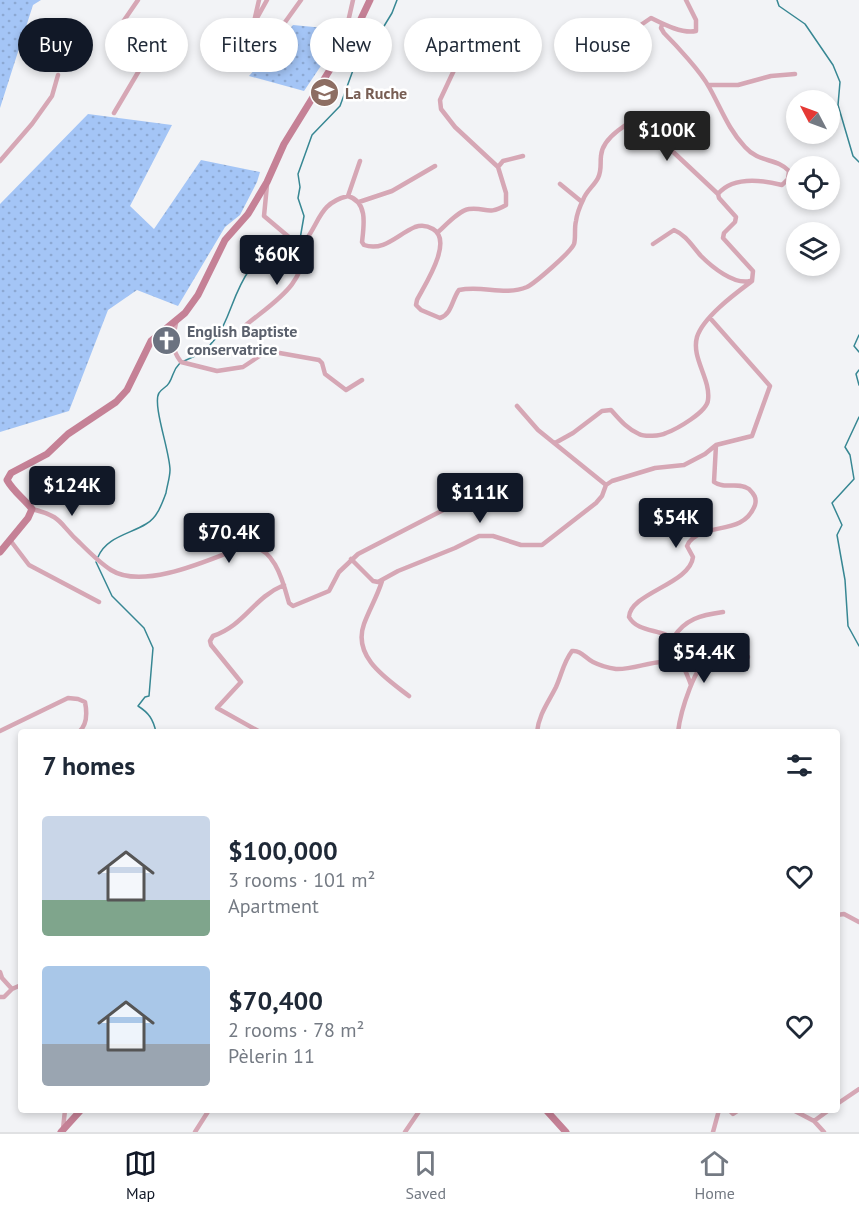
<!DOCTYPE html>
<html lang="en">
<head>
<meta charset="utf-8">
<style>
  :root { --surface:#fff; --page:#f2f2f3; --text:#1f2937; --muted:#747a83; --line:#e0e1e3; --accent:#111827 }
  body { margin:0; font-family:"PT Sans",sans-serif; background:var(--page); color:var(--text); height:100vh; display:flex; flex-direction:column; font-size:22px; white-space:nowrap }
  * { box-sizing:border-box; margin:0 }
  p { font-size:20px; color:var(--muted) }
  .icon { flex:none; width:33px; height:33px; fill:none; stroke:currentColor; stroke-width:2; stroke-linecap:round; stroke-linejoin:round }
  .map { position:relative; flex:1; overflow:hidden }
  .sheet { position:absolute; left:18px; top:729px; width:822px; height:384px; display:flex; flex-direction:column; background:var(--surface); border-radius:6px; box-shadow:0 3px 9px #0003 }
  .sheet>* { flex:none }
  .guide { position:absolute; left:18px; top:18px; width:824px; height:54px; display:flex; gap:12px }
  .needle { width:39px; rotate:311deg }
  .tools { position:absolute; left:786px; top:90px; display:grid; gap:12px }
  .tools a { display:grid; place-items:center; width:54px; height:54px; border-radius:50%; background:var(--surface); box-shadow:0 3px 9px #0003; font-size:30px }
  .price { position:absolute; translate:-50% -51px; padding:0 14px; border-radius:6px; background:var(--accent); color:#fff; font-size:20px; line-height:39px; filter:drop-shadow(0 2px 3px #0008) }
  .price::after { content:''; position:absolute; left:50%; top:36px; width:18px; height:14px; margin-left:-9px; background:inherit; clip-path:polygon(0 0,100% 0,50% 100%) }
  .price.active { background:#222; color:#fff }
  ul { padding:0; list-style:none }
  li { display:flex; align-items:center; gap:18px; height:150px; padding:0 24px }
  li span { display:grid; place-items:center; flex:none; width:168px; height:120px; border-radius:6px; color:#555 }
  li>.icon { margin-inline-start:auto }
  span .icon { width:72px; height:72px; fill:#fffc; stroke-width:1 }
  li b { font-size:26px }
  h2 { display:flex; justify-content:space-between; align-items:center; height:72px; padding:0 24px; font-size:26px }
  .chip { padding:0 21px; border-radius:27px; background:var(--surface); box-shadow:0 3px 9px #0003; font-size:21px; line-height:54px }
  .chip.active { background:var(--accent); color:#fff }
  .tab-bar { display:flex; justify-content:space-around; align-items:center; height:84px; border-top:2px solid var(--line); background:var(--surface); font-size:16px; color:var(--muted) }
  .tab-bar a { display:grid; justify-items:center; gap:3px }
  .tab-bar .active { color:var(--accent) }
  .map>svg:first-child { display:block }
  .grass { fill:url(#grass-dots) }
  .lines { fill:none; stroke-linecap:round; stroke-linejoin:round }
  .stream { stroke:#378793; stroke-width:1.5 }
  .street { stroke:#d6a7b5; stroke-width:4.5 }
  .secondary { stroke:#c58196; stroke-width:7 }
  .labels { text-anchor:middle; stroke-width:5; stroke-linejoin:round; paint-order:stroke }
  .education-label { font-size:16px; font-weight:bold; fill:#785e54; stroke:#fff; text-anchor:start }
  .worship-label { font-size:16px; font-weight:bold; fill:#5b616d; stroke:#fff; text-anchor:start }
</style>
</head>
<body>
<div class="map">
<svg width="859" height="1132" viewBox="0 0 859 1132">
  <defs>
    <pattern id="grass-dots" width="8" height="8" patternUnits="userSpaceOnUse" patternTransform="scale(1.5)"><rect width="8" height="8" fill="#a4c5f6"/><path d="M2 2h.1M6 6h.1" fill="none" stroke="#8ca8d2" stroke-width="1.8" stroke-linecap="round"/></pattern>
  </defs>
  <rect width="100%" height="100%" fill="#f2f3f6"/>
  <path class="grass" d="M 0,0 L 41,0 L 33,5 L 0,108 Z
    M 293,25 L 345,30 L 304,91 L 249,76 Z
    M 88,114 L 172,125 L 130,206 L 154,229 L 201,160 L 260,172 L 257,182 L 240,215 L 225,227 L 178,306 L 137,290 L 108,310 L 69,411 L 0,432 L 0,204 Z"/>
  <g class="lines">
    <path class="stream" d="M 777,0 L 779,6 L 805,24 L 833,65 L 840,82 L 838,105 L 853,156 L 859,162
      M 299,240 L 300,239 L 304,216 L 298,198 L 300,187 L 298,174 L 312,135 L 340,106 L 356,62 L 373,51 L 378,36 L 392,13 L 397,0
      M 859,335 L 854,346 L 859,352
      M 184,361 C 232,343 224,305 250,269 C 253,265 258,257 262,255 C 267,252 275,254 281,251 C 285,250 288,245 291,242
      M 859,370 L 856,374 L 859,385
      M 859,417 L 845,447 L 850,455 L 854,479 L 832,503 L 842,525 L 837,535 L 845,580 L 848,626 L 859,646
      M 98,557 C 106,537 130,534 146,524 C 157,518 162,504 166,493 C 167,486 170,477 170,470 C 170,452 152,404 159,393 C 161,389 167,387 169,383 C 174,375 172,371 180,363
      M 96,562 L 112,596 L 144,628 L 153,648 L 149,696 L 145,697 L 138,706 C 149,713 153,719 156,732"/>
    <path class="street" d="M 259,0 L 245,61 L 247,68 L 251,66 L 278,32 L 301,0
      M 257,18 L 267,0
      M 662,25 L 661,28 L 664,33 C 676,45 701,72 709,87 C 721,108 728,129 745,147 C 759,163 777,158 789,171 L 788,179 L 782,185 C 762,180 733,176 718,194
      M 471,34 L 440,100 L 441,109 L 455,127 L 498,167
      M 343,44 L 353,0
      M 623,59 L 619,54 L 616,42 L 651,18 C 663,24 682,34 696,31 L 696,20 L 686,0
      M 708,85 L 738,85 L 771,76 L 795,74
      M 114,113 L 140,69 L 140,62 L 116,32 L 138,0
      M 0,161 L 32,124 L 52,96 L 58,75
      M 560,184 L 582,202
      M 267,185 L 264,216 L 296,243 L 305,241 C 320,222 319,203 348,196 C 368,202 364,225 362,242 L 364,245 C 384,252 398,234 415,227 C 421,225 428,226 433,229 C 454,241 424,286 417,300 L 416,305 L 421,310 L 440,318 C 452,314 452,299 459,290 C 482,285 505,296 527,287 C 535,283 571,252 574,244 C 576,238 574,228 576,221 C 577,214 580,206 583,200 C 586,191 594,186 598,178 C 602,170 600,163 601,156 C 602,137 631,120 647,115 L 647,123 L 653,133 L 718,194 L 719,198 L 736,217 L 735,222 L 724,233 L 723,238 L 753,271 L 752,281 C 736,293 703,317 697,337 C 691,358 711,379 708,400 C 707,412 677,429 666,433 C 660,436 645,437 639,434 C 627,429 619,419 611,410 L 602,411 L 573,433 L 555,443
      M 348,196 L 360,161
      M 359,202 L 392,191 L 435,166
      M 438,232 C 446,225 458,211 469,209 C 487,207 487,216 506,205 L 506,193 L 498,167 L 503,161 L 523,156
      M 653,244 L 674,230 C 686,235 692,246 701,256 C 712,267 734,285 750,281
      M 177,319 C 173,337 169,346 181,362 L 217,371 L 243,367 L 264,353 L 274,352 L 319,360 L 322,363 L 325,374 L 346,390 L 362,380
      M 246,325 C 276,300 306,285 305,241
      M 517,406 L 538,430 L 606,485
      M 32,509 C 64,517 58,523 80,543 C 89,552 100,563 111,570 C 144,591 213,558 245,546 C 274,544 283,581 289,603 L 293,606 L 329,591 L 339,572 L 358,554 L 451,506
      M 10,540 L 29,565 L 99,602
      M 351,559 L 373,581 L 378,582 L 398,571 L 455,548 L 479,536 L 493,536 L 521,545 L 542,545 L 596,503 L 602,496 L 606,485 L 612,481 L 655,468 L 684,465 L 705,454 L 716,445 L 752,436 L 770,386 L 710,318
      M 382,581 C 377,597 369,610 364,624 C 352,657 387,679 409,696
      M 673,638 C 685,619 701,615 723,612
      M 691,685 C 689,679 686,673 684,667 C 681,659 683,651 678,644 C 666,627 639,635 629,617 C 630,593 690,584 693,557 L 687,546 C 689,539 697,535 704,532 C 723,526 746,529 755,505 C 757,498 754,494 749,489 C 737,481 725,490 714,482 L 716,445
      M 0,731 L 68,698 L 78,699 L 85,702 C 87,712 87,725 79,732
      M 260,732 L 217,708 L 241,682 L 211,645 L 210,641 L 213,636 C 245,625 253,598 284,585
      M 537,732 C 539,714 548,703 556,687 C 562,674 563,663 572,651 C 581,650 585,658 593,662 C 599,665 609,668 616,669 C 638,670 661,655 683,665
      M 678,732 C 680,715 695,659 714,656 C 724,654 737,657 748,657
      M 837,915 L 844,914 L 859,922
      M 0,972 L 2,978 L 12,989 L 21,985
      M 0,997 L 4,997 L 12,989
      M 837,1104 L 859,1089
      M 729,1110 L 733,1114 L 739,1110
      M 793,1110 L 814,1121 L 824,1132
      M 814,1121 L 829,1110
      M 63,1129 L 65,1110
      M 195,1132 L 209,1110
      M 405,1132 L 420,1110
      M 713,1132 L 719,1110"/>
    <path class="secondary" d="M 0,552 L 28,518 L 32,509 C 24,499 13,491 7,480 L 11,473 L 47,454 L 68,434 L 116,402 L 127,390 L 151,341 L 185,313 L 198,295 L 225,240 L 248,214 L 267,182 L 284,144 L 360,21 L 370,0
      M 546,1110 L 566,1132
      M 61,1132 L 81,1110"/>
  </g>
  <defs>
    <symbol id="school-disc" viewBox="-11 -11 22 22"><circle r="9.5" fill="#8d6e63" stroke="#fff"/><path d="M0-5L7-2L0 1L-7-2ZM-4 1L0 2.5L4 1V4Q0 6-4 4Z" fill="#fff"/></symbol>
    <symbol id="church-disc" viewBox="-11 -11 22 22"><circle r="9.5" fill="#6b7280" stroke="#fff"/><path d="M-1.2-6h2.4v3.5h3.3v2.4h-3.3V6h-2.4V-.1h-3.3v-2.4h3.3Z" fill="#fff"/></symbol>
  </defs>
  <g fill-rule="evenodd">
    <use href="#school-disc" x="308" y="76" width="33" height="33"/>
    <use href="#church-disc" x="150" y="324" width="33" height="33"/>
  </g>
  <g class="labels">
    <g class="education-label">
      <text x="345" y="99">La Ruche</text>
    </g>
    <g class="worship-label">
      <text x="187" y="337">English Baptiste<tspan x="187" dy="18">conservatrice</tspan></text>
    </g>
  </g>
</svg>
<div class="tools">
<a><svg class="needle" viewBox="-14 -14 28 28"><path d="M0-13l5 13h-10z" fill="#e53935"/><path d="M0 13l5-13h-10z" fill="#747a83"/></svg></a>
<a><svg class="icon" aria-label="locate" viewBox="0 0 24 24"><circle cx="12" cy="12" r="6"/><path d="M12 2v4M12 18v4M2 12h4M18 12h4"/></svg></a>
<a><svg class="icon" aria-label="layers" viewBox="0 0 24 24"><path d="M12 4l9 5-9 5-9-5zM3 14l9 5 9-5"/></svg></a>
</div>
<b class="price active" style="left:667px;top:162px">$100K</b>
<b class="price" style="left:277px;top:286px">$60K</b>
<b class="price" style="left:72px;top:517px">$124K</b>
<b class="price" style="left:480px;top:524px">$111K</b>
<b class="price" style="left:676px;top:549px">$54K</b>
<b class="price" style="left:229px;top:564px">$70.4K</b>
<b class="price" style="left:704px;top:684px">$54.4K</b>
<div class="guide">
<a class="chip active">Buy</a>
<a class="chip">Rent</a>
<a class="chip">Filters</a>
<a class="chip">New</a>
<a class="chip">Apartment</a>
<a class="chip">House</a>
</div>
<section class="sheet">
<h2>7 homes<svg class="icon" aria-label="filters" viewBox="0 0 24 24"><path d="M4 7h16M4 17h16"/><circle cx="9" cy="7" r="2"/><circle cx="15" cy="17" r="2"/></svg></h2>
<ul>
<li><span style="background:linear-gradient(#c9d6e8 70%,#7fa58c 0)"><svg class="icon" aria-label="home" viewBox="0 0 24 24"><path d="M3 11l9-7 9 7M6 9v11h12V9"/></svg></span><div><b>$100,000</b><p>3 rooms · 101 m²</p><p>Apartment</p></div><svg class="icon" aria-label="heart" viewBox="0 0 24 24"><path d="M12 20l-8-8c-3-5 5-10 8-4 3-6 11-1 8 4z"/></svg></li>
<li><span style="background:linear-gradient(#a9c7e8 65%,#9aa5b1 0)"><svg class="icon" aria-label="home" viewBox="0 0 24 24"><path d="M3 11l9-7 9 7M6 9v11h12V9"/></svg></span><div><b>$70,400</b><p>2 rooms · 78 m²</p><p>Pèlerin 11</p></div><svg class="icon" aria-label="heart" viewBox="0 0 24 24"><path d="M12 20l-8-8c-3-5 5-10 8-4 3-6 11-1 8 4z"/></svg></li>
</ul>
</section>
</div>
<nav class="tab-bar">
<a class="active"><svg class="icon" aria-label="map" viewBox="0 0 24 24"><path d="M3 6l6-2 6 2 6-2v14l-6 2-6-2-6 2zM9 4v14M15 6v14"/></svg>Map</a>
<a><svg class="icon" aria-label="saved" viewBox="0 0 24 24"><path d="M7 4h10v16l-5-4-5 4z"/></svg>Saved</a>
<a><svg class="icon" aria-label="home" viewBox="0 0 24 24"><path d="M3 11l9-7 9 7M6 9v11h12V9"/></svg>Home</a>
</nav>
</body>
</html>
